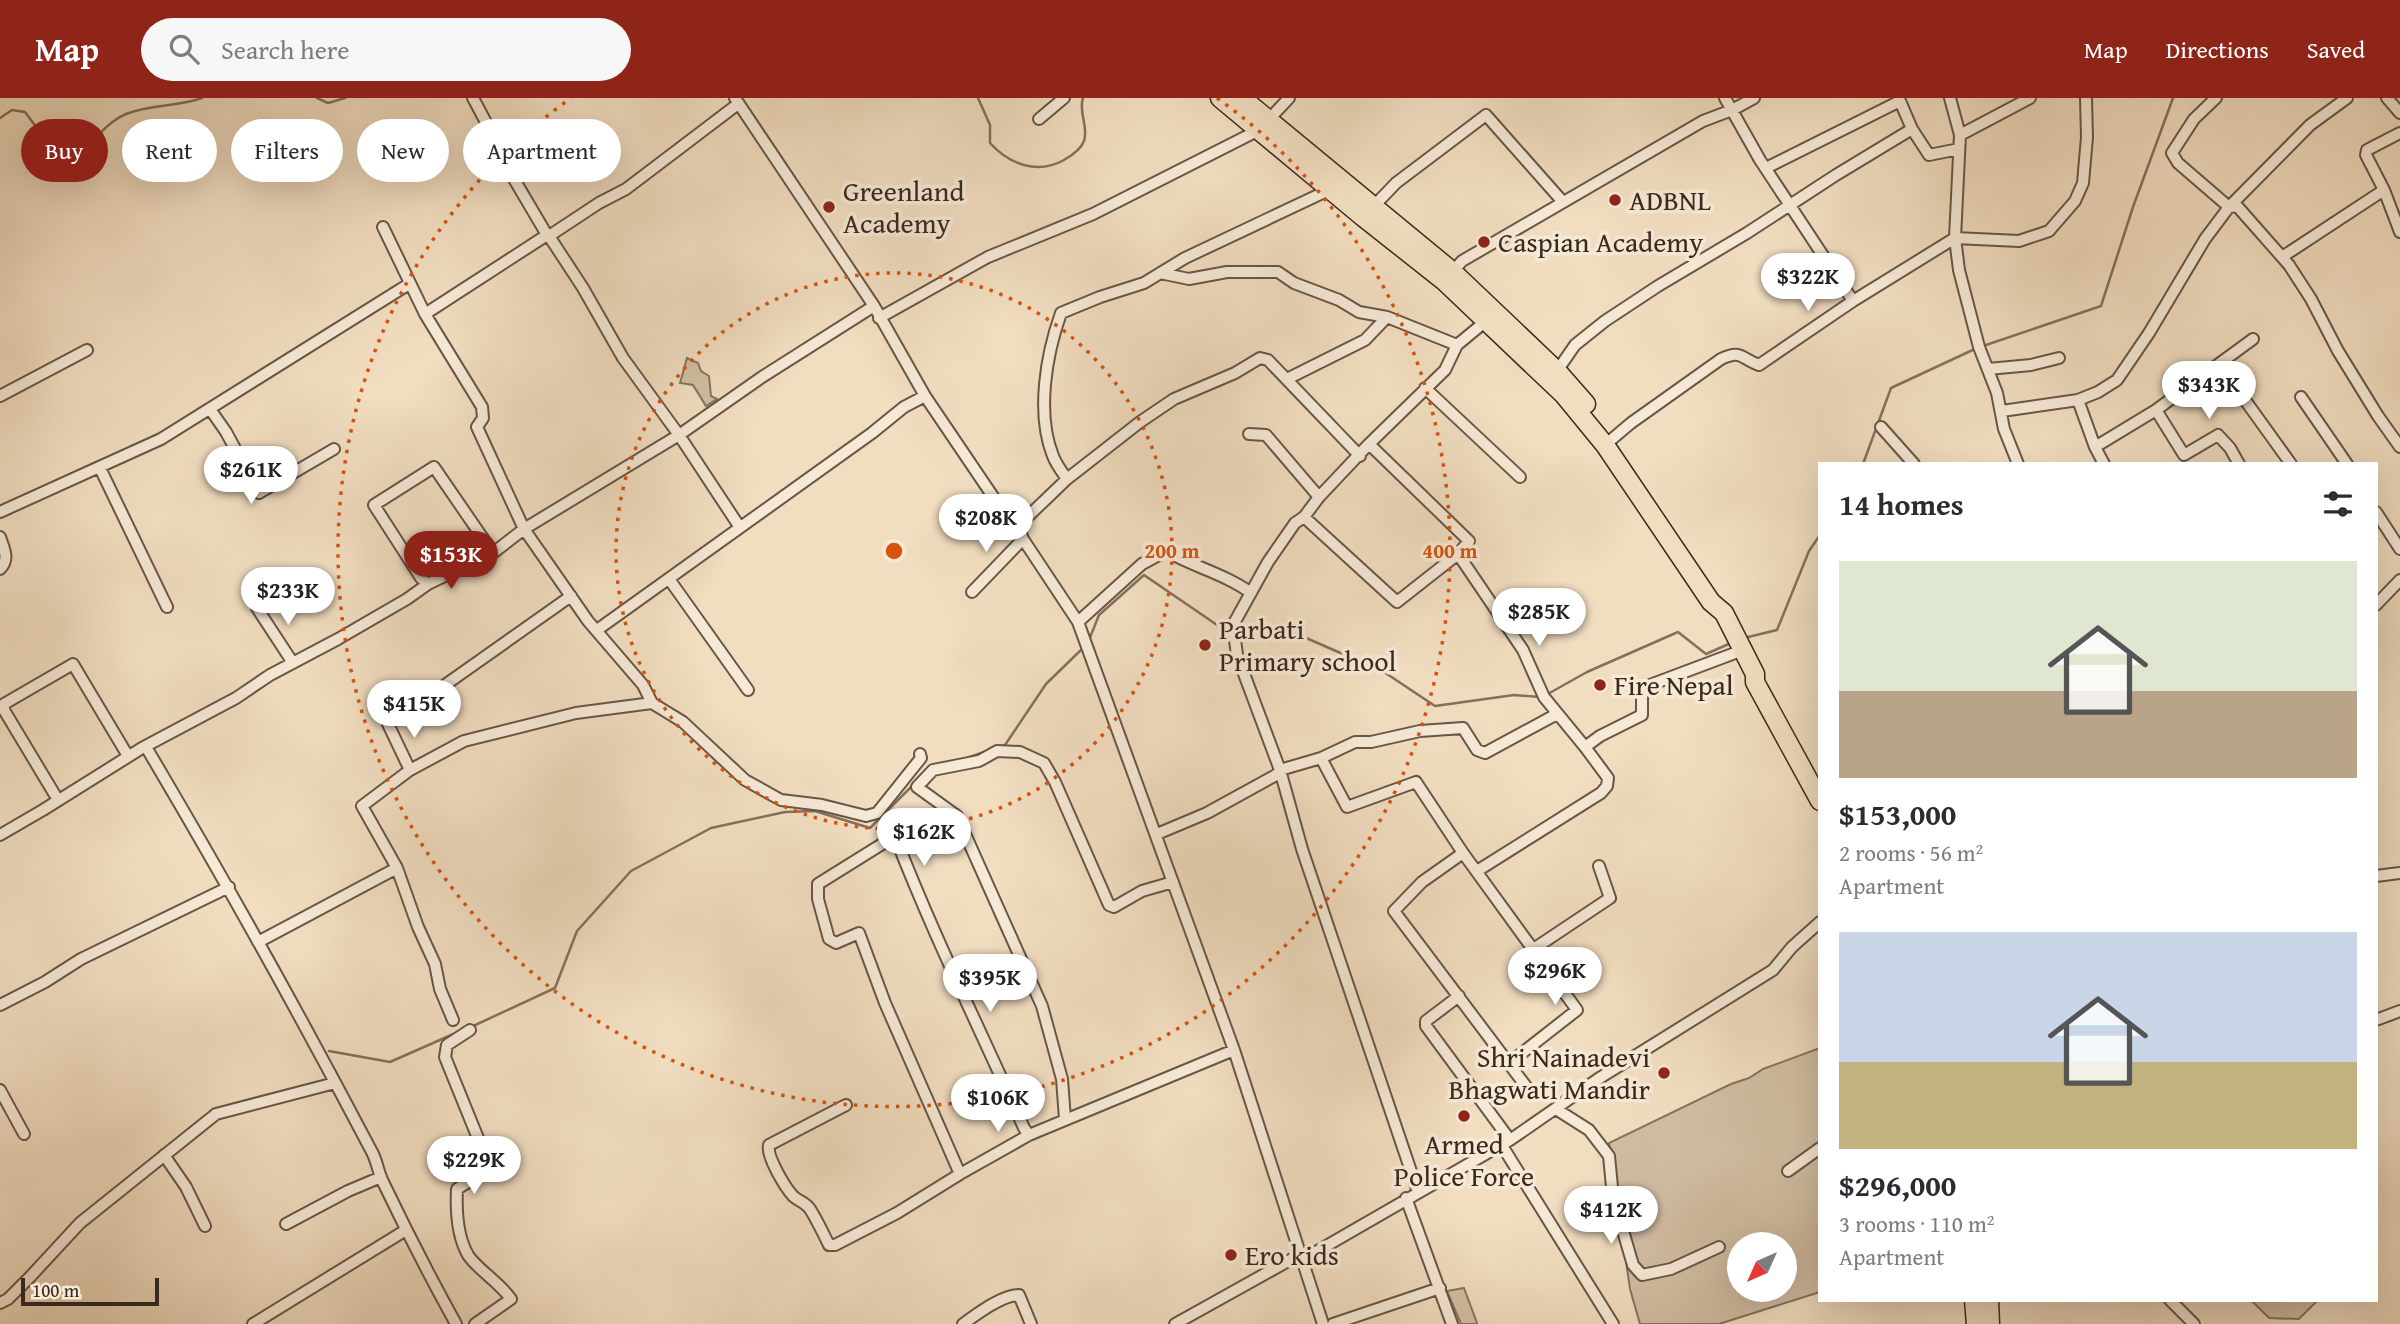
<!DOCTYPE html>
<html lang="en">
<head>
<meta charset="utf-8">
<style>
  :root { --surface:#fff; --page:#f7f7f7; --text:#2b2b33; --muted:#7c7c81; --accent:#8f2418 }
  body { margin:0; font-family:"Gentium Book Plus",serif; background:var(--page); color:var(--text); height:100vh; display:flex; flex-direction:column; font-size:26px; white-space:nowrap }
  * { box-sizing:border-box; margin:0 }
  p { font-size:23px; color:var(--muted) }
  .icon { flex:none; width:38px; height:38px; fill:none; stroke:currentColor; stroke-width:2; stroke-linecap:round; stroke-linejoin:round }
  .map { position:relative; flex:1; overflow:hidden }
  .sheet { position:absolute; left:1818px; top:364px; width:560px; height:840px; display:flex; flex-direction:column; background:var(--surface); border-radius:0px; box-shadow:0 7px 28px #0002 }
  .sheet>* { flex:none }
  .top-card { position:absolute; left:21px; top:21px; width:665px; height:63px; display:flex; gap:14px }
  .needle { width:46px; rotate:225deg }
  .controls { position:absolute; left:1727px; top:1134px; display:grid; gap:14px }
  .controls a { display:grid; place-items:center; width:70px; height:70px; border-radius:50%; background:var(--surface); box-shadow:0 7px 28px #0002; font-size:35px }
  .scale { position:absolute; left:21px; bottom:18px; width:138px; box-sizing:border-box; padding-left:7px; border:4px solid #3a291d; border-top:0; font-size:19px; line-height:24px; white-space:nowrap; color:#3a291d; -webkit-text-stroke:5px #f6e9d6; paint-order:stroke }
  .price { position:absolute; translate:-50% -60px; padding:0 16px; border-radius:24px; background:#fff; color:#222; font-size:23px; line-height:46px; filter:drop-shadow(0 2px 4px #0008) }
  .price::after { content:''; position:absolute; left:50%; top:42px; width:21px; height:16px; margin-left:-10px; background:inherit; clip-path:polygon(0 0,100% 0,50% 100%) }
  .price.on { background:var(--accent); color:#fff }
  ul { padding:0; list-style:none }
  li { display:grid; align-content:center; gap:14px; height:371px; padding:0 21px }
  li span { display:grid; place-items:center; height:217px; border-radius:0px; color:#555 }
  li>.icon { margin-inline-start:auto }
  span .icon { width:126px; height:126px; fill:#fffc; stroke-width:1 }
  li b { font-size:30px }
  h2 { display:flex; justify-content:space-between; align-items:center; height:84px; padding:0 21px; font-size:30px }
  .tag { padding:0 24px; border-radius:32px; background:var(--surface); box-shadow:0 7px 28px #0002; font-size:24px; line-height:63px }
  .tag.on { background:var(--accent); color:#fff }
  header { display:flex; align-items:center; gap:42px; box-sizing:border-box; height:98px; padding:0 35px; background:var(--accent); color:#fff }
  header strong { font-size:33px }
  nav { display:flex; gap:38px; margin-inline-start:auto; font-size:24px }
  .search { width:490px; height:63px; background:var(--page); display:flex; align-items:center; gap:18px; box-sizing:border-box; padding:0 24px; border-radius:38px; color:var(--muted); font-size:26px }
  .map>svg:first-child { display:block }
  .green { fill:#d2bea4; stroke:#867460; stroke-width:2; fill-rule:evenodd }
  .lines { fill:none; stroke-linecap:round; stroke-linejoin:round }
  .stream { stroke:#83705e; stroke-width:2.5 }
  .street-casing { stroke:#685646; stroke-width:14 }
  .primary-casing { stroke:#3a291d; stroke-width:21 }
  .street { stroke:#f6e9d6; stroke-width:10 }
  .primary { stroke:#f1ddc0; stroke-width:18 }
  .ring { fill:none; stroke:#d7540e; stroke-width:3.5; stroke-dasharray:3.5 7 }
  .poi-dot { fill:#8f2418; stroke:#f6e9d6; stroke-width:2.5 }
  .labels { text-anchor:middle; stroke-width:7; stroke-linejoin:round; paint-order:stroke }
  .poi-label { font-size:28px; fill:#3a291d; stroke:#f6e9d6; text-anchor:start }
  .centre { fill:#d7540e; stroke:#f6e9d6; stroke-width:3.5 }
  .ring-label { font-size:21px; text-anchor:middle; font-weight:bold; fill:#d7540e; stroke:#f6e9d6; stroke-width:7; stroke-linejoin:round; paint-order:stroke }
</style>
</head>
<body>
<header>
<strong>Map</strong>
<div class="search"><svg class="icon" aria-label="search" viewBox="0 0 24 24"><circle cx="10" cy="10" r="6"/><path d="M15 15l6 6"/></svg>Search here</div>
<nav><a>Map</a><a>Directions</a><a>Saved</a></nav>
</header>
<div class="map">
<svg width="2400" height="1226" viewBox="0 0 2400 1226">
  <rect width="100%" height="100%" fill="#f1ddc0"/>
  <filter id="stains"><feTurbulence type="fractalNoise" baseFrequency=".00286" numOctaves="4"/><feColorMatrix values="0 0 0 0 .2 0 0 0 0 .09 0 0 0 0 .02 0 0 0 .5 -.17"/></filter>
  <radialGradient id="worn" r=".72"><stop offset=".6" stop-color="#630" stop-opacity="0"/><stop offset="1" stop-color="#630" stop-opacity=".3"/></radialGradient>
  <path class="green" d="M 687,260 L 698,265 L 701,273 L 709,278 L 711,298 L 717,301 L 706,308 L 693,287 L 680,285 Z
    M 1820,950 L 1820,1194 L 1719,1226 L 1640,1226 L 1630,1191 L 1609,1045 L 1731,986 L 1749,980 L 1763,971 ZM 1740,1146 L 1785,1146 L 1785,1192 L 1740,1192 Z
    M 1464,1190 L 1477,1225 L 1477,1226 L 1461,1226 L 1447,1193 Z
    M 2251,1202 L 2318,1202 L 2299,1221 L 2269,1220 Z"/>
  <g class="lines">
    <path class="stream" d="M 317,0 L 328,5 L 345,0
      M 978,0 L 990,27 L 990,45 C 1009,66 1037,77 1064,62 C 1071,58 1081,51 1084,43 C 1089,28 1078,15 1083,0
      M 0,20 L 12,12 L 25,14 L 42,37 L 66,54 C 73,52 82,51 87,47 C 101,36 109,23 126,16 C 151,6 177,9 202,0
      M 1983,248 L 2101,208 L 2133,109 L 2173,0
      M 1863,366 L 1891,290 L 1977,250
      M 1237,528 L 1297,536 L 1384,574 L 1435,608 L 1514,597 L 1540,599
      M 1744,540 L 1777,532 L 1809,453 L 1820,437
      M 1089,542 L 1099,517 L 1144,477 L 1220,529 L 1231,528
      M 1546,597 L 1587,574 L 1678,534 L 1706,556 L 1731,545
      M 1001,649 L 1005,647 L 1046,586 L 1083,550
      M 964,661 L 984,654
      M 471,929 L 555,890 L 577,833 L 631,773 L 711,730 L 785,714 L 815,713 L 870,730 L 913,687
      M 329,953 L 390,964 L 458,934"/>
    <defs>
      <path id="street" d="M 473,0 L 490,32 L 491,42 L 547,137
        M 735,0 L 874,208 L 925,298 L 994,400 L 1018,428 L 1023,441 L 1078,524 L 1234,952 L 1323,1226
        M 1950,0 L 1960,37 L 1955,140 L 1959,172 L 1979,249 L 1997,295 L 2004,331 L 2018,366
        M 2216,0 L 2194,21 L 2172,55 L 2178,65 L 2229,109 L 2310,27 L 2347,0
        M 2387,0 L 2400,15
        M 1039,21 L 1064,0
        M 2400,35 L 2367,52 L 2366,57 L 2384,92 L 2400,134
        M 1960,37 L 2030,0
        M 1766,70 L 1900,3 L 1912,31 L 1929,57 L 1959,51
        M 1373,109 L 1396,85 L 1486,17 L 1563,104
        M 383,129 L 425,216 L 482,309 L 483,320 L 477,329 L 524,431 L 588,523 L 643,587 L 652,605 L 683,624 L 745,682 L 781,702 L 822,707 L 866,718 L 877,715 L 921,660 L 920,656
        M 549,138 L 583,190 L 623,260 L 679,337 L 739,428
        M 2282,159 L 2384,92
        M 1160,175 L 1189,181 L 1227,174 L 1278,174 L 1294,185 L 1339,202 L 1359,214 L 1387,219 L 1457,247
        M 1449,178 L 1462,163 L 1703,23 L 1732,12 L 1754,0
        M 1853,203 L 1955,140 L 2019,143 L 2049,133 L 2075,103 L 2083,85 L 2087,39 L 2086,0
        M 425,216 L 547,137 L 549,138 L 599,105 L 626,91 L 738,6
        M 879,220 L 988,159 L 1093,116 L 1259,32 L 1289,0
        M 2219,266 L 2291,366
        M 1988,271 L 2031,267 L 2059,260
        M 1557,273 L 1575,247 L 1605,223 L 1658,188 L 1747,135 L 1836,77 L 1912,31
        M 1287,281 L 1365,242 L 1387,219
        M 1425,290 L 1520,379
        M 0,298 L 87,252
        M 2301,299 L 2347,366
        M 2078,302 L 2095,349
        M 210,311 L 226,334 L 259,395 L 334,351
        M 2156,312 L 2184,357 L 2218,337 L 2230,350 L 2239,366
        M 2002,313 L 2078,302 L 2098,294 L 2117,282 L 2149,235 L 2205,141 L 2229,109 L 2237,108 L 2289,167 L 2311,201 L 2338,253 L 2378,318 L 2400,349
        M 1881,329 L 1914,366
        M 1249,336 L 1266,337 L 1319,399
        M 1369,346 L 1469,443 L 1458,456 L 1523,552 L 1544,599 L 1585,649 L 1600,638 L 1642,617 L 1642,590 L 1743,552
        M 1605,347 L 1631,325 L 1721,261 C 1742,251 1741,261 1759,267 L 1853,203 L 1760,62 L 1725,0
        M 2104,366 L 2095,349 L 2156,312 L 2253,241
        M 100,370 L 167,509
        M 1067,381 C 1062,374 1056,366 1053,358 C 1036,316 1046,257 1061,215 L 1100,199 L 1144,185 L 1185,160 L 1331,91
        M 0,414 L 161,341 L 409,186
        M 2376,414 L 2400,451
        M 1304,419 L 1397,504 L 1458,456
        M 1018,428 L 1067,381 L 1140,324 L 1174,301 L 1235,275 L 1260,260 L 1268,262 L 1360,358
        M 0,439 C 4,451 10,461 0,471
        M 669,481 L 748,592
        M 428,486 L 421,480 L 374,407 L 434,369 L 493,455
        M 972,494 L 1023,441
        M 2376,507 L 2400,482
        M 257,510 L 293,565
        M 1078,524 L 1142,466 L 1166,453 C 1194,469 1225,476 1251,495
        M 597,532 L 872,335 L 904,309 L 925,298
        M 445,587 L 571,498
        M 388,626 L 410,672
        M 146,649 C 225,782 300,917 372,1054 C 377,1063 378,1074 383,1084 C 406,1132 430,1179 456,1226
        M 1321,660 L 1355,644 L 1371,644 L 1420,633 L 1463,630 L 1477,652 L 1485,655 L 1557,616
        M 58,702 L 4,612 L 4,606 L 73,566 L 128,658
        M 1157,736 L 1207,715 L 1276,677 L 1280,672 L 1321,660 L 1347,709 L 1416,684 L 1463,755 L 1422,784 L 1394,813 L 1528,991
        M 0,737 L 43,712 L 142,650 L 236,600 L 270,577 L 338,541 L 407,501 L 428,486 L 493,455 L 524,431 L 679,337 L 762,279 L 874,208
        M 1463,755 L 1577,912 L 1508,966
        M 397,770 L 418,829 L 435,866 L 440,891 L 453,922
        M 1477,773 L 1601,695 L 1607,688 L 1608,680 L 1585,649
        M 2376,778 L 2400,775
        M 258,844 L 397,770 L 362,708 L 410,672 L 464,643 L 576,615 L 652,605
        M 1532,852 L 1610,800 L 1599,768
        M 1459,898 L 1426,923 L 1426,928 L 1510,1042
        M 0,907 L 45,884 L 81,861 L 229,789
        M 2376,922 L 2400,913
        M 470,932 L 447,947 L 445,959 L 486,1060 L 479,1077 L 457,1091 C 456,1111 457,1138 468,1157 C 476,1170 500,1185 511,1201 L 475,1226
        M 0,992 L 24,1036
        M 846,1007 L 769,1047 C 766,1058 785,1089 793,1098 C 798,1103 805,1104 810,1111 C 817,1122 823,1135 829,1147 L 835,1147 L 897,1115 L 960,1076
        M 1556,1011 L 1589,1032 L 1609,1058 L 1613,1099 L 1633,1167 L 1642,1177 L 1671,1171 L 1719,1149
        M 1065,1021 L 1062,981 L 1042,908 L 957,718 L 917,689 L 933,672 L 979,663 L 997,653 L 1020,654 L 1044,665 L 1055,684 L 1109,807 L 1114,809 L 1142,793 L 1173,784
        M 1029,1037 L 1024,1030 C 981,933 933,837 895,738 L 818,786 L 818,801 L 829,841 L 836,845 L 859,835 L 885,905 L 960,1076 L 1029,1037 L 1234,952
        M 1501,1046 L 1613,1226
        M 164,1057 L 186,1089 L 205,1128
        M 1788,1073 L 1820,1050
        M 1418,1094 L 1302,751 L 1280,672 L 1237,557 L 1233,527 L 1268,464 L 1295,425 L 1304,419 L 1319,399 L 1369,346 L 1445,272 L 1457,247 L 1486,223
        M 1406,1100 L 1452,1226
        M 286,1126 L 348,1093 L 381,1079
        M 2170,1202 L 2194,1226
        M 0,1205 L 8,1201 L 30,1179 L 80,1125 L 216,1016 L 335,985
        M 253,1226 L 406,1132
        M 963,1226 C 977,1216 1002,1197 1019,1197 L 1031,1226
        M 1175,1226 L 1299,1157 L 1314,1155 L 1510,1042 L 1598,981 L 1773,872 L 1792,849 L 1820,824
        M 1333,1226 L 1440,1190"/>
      <path id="primary" d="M 1220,0 L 1363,119 L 1444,183 L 1564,297 L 1605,347 L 1711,504 L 1724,515 L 1755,576 L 1755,584 L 1820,703
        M 1242,0 L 1453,174 L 1557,273 L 1586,306
        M 1974,1202 L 1976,1226
        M 1989,1202 L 1990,1226"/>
    </defs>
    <use href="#street" class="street-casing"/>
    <use href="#primary" class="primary-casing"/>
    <use href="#street" class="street"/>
    <use href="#primary" class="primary"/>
  </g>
  <g class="ring">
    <circle cx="894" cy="453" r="278"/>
    <path d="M1217 0A556 556 0 1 1 571 0"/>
  </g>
  <g class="poi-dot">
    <circle cx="1615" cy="102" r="7"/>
    <circle cx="829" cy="109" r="7"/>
    <circle cx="1484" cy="144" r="7"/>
    <circle cx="1205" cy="547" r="7"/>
    <circle cx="1600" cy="587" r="7"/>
    <circle cx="1664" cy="975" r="7"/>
    <circle cx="1464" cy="1018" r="7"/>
    <circle cx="1231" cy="1157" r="7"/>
  </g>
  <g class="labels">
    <g class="poi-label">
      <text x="843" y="103">Greenland<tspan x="843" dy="32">Academy</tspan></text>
      <text x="1629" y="112">ADBNL</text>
      <text x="1498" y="154">Caspian Academy</text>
      <text x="1219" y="541">Parbati<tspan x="1219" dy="32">Primary school</tspan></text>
      <text x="1614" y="597">Fire Nepal</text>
      <text x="1650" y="969" text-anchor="end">Shri Nainadevi<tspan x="1650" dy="32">Bhagwati Mandir</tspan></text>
      <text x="1464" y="1056" text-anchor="middle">Armed<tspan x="1464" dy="32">Police Force</tspan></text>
      <text x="1245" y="1167">Ero kids</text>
    </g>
  </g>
  <circle cx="894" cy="453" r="10" class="centre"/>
  <g class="ring-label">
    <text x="1172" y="460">200 m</text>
    <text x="1450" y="460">400 m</text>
  </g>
  <rect width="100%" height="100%" filter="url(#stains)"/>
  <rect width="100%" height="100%" fill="url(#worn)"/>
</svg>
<div class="controls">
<a><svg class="needle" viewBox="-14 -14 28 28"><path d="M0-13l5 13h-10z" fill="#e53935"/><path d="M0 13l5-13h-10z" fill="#7c7c81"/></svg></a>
</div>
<div class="scale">100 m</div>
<b class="price" style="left:1808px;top:215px">$322K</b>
<b class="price" style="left:2209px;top:323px">$343K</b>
<b class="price" style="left:251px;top:408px">$261K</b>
<b class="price" style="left:986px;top:456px">$208K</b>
<b class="price on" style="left:451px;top:493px">$153K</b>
<b class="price" style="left:288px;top:529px">$233K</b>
<b class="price" style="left:1539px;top:550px">$285K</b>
<b class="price" style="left:414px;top:642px">$415K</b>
<b class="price" style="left:924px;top:770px">$162K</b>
<b class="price" style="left:1555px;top:909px">$296K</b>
<b class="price" style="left:990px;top:916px">$395K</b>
<b class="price" style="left:998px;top:1036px">$106K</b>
<b class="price" style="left:474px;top:1098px">$229K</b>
<b class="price" style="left:1611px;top:1148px">$412K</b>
<div class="top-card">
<a class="tag on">Buy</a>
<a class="tag">Rent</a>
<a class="tag">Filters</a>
<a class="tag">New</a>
<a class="tag">Apartment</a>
</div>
<section class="sheet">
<h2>14 homes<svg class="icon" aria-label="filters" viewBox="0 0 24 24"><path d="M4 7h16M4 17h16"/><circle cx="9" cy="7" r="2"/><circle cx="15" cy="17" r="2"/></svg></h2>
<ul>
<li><span style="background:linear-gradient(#dfe7d0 60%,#b9a48a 0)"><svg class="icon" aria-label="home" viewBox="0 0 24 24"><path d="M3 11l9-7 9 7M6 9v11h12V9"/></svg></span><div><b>$153,000</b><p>2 rooms · 56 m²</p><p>Apartment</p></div></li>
<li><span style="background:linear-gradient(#c9d6e8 60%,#c2b280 0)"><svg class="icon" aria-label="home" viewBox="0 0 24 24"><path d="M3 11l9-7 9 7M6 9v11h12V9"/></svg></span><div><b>$296,000</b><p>3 rooms · 110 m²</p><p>Apartment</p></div></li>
</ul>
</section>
</div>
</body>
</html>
